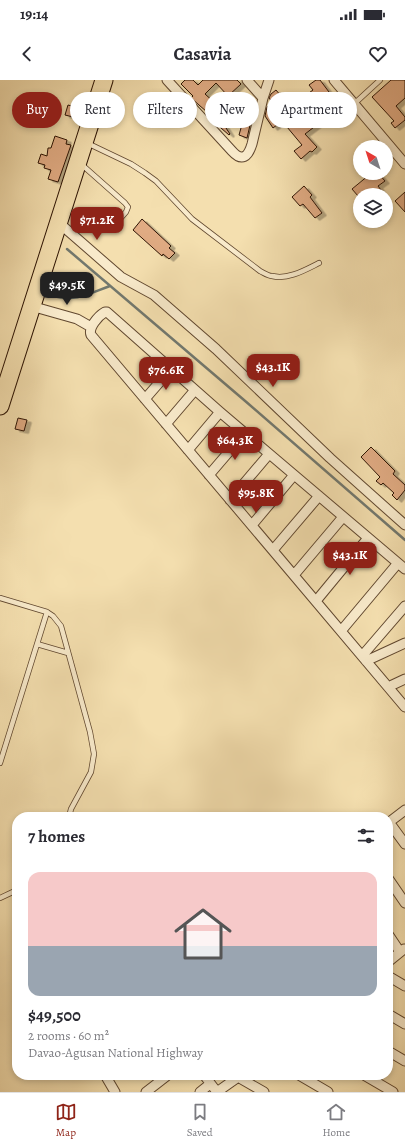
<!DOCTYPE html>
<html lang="en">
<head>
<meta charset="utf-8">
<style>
  :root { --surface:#fff; --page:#f7f7f7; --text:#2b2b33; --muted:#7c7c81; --line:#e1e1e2; --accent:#8f2418 }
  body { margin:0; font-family:Alegreya,serif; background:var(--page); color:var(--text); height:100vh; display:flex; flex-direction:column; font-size:15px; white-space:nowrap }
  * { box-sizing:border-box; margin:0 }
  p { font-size:13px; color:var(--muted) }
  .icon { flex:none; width:22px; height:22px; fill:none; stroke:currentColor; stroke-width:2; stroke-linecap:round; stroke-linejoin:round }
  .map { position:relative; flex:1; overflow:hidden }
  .side { position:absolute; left:12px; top:732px; width:381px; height:268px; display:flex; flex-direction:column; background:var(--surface); border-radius:16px; box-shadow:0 2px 6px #0003 }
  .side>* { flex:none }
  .hud { position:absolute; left:12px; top:12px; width:381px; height:36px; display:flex; gap:8px }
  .needle { width:26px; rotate:321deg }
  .controls { position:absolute; left:353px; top:60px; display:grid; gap:8px }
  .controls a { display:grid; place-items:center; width:40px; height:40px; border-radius:50%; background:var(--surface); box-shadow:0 2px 6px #0003; font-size:20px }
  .price { position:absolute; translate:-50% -34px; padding:0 9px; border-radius:8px; background:var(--accent); color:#fff; font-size:13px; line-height:26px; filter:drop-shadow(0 1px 2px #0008) }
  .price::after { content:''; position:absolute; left:50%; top:24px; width:12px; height:9px; margin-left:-6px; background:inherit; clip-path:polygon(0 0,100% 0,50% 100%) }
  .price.selected { background:#222; color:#fff }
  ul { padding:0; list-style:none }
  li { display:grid; align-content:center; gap:8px; height:212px; padding:0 16px }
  li span { display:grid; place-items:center; height:124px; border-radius:12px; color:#555 }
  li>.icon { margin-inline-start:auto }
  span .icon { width:72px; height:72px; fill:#fffc; stroke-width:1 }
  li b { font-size:17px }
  h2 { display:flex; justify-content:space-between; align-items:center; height:48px; padding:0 16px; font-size:17px }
  .pill { padding:0 14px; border-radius:18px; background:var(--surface); box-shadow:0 2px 6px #0003; font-size:14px; line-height:36px }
  .pill.selected { background:var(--accent); color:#fff }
  .status { display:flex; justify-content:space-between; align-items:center; height:28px; padding:0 20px; background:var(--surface); direction:ltr }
  .status svg { height:11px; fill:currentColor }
  header { display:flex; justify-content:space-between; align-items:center; height:52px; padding:0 16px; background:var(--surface); font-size:18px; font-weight:700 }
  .tabs { display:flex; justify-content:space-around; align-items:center; height:56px; border-top:1px solid var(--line); background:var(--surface); font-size:11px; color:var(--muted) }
  .tabs a { display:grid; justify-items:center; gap:2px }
  .tabs .selected { color:var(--accent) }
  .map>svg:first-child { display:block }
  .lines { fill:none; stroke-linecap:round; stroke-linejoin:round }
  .stream { stroke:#72786e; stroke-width:2.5 }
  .building { fill:#e0ab83; stroke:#2e1404; filter:url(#shadow) }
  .lane-casing { stroke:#60472f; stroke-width:6 }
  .street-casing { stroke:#60472f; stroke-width:11 }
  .highway-casing { stroke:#2e1404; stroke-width:19 }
  .lane { stroke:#f8eacb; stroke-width:4.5 }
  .street { stroke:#f8eacb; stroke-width:9 }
  .highway { stroke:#f4dfaf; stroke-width:17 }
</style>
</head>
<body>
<div class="status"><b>19:14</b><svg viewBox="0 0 49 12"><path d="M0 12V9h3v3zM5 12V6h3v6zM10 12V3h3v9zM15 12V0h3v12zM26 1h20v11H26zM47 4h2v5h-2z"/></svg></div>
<header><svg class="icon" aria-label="back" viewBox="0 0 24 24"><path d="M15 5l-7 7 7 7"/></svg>Casavia<svg class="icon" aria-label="heart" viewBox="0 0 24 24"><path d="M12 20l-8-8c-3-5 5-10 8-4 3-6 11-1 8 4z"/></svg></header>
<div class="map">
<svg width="405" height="1012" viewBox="0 0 405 1012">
  <defs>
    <filter id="shadow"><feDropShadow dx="4.5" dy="2.5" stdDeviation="0" flood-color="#0004"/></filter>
  </defs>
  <rect width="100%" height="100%" fill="#f4dfaf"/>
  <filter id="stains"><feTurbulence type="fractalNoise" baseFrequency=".005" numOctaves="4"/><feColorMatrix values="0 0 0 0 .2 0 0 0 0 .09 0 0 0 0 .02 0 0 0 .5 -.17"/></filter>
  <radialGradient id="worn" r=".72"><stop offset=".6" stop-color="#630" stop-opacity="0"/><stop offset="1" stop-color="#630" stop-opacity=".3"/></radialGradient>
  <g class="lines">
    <path class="stream" d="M 67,169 L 244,320 L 405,460
      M 53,216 C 76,222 88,214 110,206"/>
  </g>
  <path class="building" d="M 185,0 L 193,0 L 198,5 L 203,0 L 237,0 L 241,4 L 228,16 L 216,3 L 205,14 L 224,31 L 226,29 L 231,34 L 222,42 L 230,54 L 229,55 L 213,41 L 215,39 L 191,18 L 193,16 L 181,4 Z
    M 316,0 L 320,0 L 332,16 L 335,13 L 341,22 L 319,37 L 322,41 L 305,54 L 317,67 L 312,72 L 310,71 L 301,79 L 294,71 L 302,65 L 282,41 L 273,48 L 265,36 L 267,27 L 273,23 L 269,18 L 271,14 L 276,10 L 300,39 L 301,39 L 306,43 L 315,36 L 302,18 L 313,10 L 309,5 Z
    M 391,0 L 405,0 L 405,18 L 396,26 L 405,37 L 405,40 L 395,48 L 391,43 L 394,41 L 372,17 Z
    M 68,25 L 79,28 L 77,38 L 65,35 Z
    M 243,41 L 251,41 L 247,58 L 239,55 Z
    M 55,56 L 67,60 L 66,64 L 71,65 L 58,102 L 48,99 L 51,90 L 44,88 L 45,85 L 38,83 L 41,74 L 47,76 L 48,68 L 51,68 Z
    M 378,93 L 385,101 L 378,106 L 381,110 L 375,115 L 368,115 L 365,111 L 358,116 L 352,109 L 369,95 L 372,98 Z
    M 304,106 L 312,115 L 310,117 L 322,133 L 315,138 L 303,124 L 300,126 L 292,117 Z
    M 405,112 L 405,132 L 395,121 Z
    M 142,139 L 171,166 L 169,168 L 175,173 L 169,179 L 163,174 L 162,176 L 133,150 Z
    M 18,338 L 27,340 L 24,351 L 15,349 Z
    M 371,367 L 395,391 L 393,394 L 405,405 L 405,410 L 397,420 L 392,415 L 394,413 L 383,403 L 381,405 L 376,401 L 380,397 L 361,377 Z"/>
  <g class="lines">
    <defs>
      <path id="lane" d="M 354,24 L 380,0
        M 87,63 L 131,84 L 145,93 L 156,101 L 192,139 L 260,191 C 264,193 268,196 272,196 C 288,200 305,190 319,183
        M 81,84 L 125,123 L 128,127 L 126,132 L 111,149
        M 0,518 L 47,532 L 53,536 L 61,546 L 90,652 L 94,674 L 91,692 L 71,729 L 69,737
        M 37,564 L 68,573
        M 0,683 L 47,532
        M 0,818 L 17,810"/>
      <path id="street" d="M 167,0 L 232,71 C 242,82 248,77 252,64 L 263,18 L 269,0
        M 247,0 L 263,18
        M 334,0 L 405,84
        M 58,142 L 121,197 L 154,215 L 216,269 L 330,378 L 405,445
        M 31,226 L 77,239 L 91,247
        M 145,319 L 171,289
        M 166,344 L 195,310
        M 188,370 L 220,332
        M 209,395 L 245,353
        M 230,420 L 269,374
        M 252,445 L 294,395
        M 273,470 L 319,416
        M 405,489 L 220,332 L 107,232 L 105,232 C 98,236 88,248 91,255 L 405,627
        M 294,495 L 343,437
        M 316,521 L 368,458
        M 341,551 L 398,483
        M 362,576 L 405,526
        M 366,581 L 405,563
        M 388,607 L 405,599
        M 389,742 L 405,764
        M 388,743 L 405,730
        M 388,798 L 405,823
        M 388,854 L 400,872
        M 388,882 L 404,869
        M 388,896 L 405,906
        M 388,934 L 405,944
        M 388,971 L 405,981
        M 105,995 L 115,1012
        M 204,995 L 217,1012
        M 299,995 L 328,1012
        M 364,995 L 393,1012
        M 238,997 L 264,1012
        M 146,1012 L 168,995
        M 200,1012 L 210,1004
        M 217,1012 L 241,995"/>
      <path id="highway" d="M 0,326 L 104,0"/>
    </defs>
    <use href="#lane" class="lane-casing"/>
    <use href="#street" class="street-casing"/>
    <use href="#highway" class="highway-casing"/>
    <use href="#lane" class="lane"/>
    <use href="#street" class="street"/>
    <use href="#highway" class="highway"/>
  </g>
  <rect width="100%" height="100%" filter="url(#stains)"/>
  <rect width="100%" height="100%" fill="url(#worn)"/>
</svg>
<div class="controls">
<a><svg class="needle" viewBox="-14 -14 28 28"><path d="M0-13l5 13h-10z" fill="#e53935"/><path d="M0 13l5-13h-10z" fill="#7c7c81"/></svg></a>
<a><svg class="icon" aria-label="layers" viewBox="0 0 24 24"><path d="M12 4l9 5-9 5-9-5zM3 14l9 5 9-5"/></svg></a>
</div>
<b class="price" style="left:97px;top:161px">$71.2K</b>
<b class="price selected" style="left:67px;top:226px">$49.5K</b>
<b class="price" style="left:273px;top:308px">$43.1K</b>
<b class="price" style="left:166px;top:311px">$76.6K</b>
<b class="price" style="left:235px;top:381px">$64.3K</b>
<b class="price" style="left:256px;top:434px">$95.8K</b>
<b class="price" style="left:350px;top:496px">$43.1K</b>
<div class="hud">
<a class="pill selected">Buy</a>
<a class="pill">Rent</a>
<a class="pill">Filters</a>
<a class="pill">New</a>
<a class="pill">Apartment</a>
</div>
<section class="side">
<h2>7 homes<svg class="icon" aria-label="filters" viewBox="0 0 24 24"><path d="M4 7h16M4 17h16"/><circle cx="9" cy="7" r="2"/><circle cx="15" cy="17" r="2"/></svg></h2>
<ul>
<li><span style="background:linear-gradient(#f6c9c9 60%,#9aa5b1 0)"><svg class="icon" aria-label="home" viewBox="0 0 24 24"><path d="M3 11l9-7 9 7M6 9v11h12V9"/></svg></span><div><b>$49,500</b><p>2 rooms · 60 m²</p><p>Davao-Agusan National Highway</p></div></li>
</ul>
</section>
</div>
<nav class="tabs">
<a class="selected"><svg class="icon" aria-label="map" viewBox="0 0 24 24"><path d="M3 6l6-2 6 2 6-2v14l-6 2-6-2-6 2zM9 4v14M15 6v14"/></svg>Map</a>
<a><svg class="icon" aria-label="saved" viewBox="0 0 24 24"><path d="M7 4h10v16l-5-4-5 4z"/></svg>Saved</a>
<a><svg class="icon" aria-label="home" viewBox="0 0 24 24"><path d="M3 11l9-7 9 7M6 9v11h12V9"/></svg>Home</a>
</nav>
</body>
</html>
